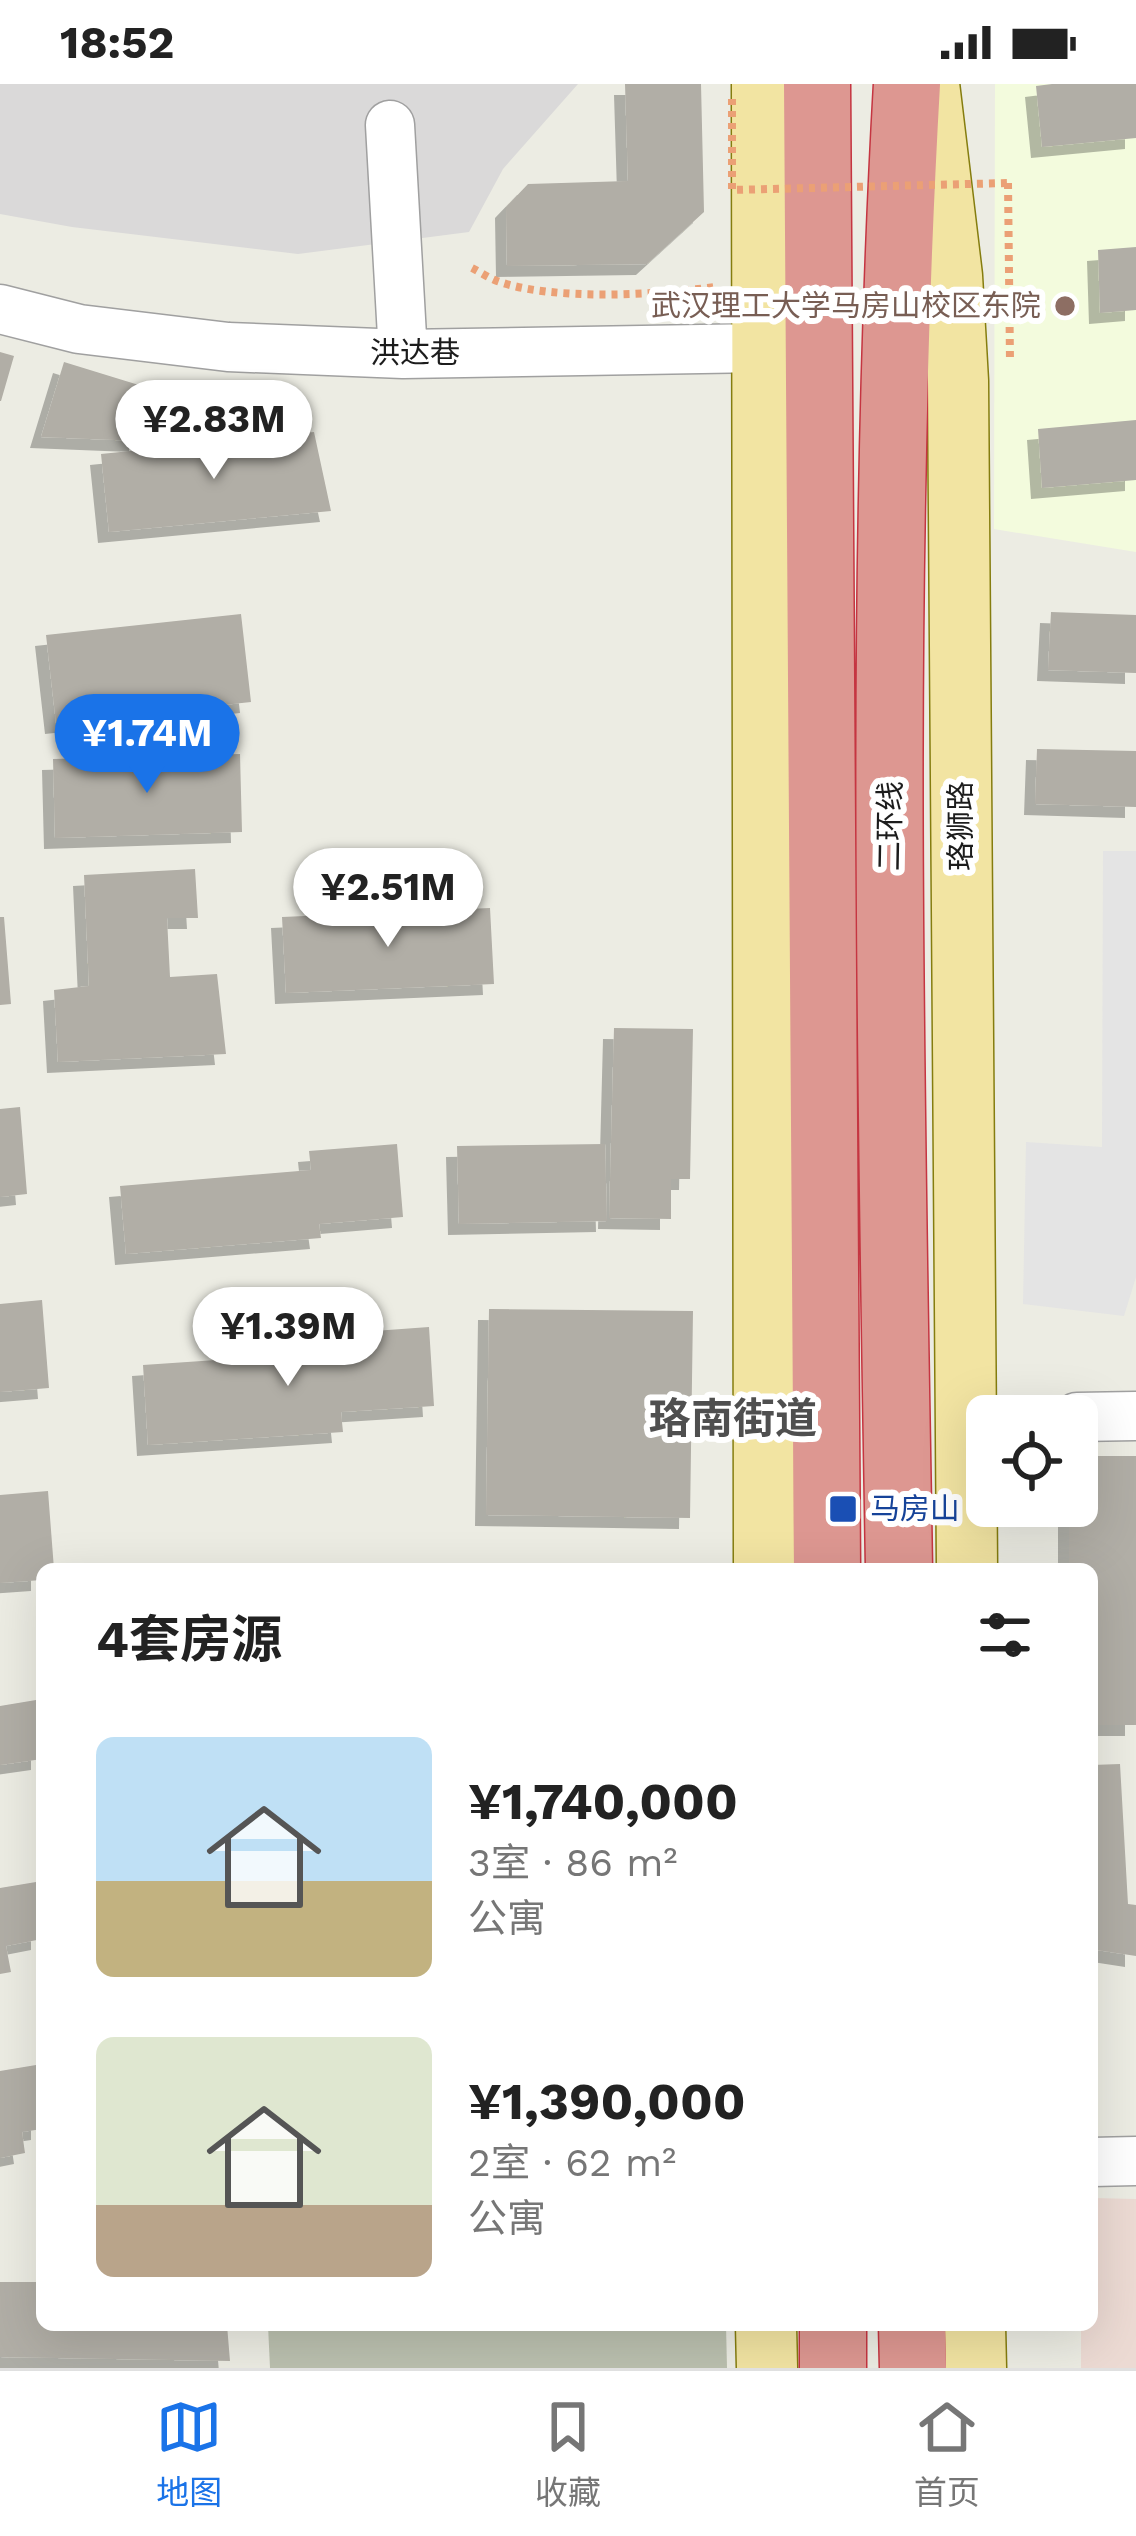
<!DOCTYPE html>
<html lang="zh">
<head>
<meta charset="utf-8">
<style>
  :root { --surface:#fff; --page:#f2f2f2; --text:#222; --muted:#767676; --line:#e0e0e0; --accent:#1a73e8 }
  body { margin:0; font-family:"Work Sans","Noto Sans SC",sans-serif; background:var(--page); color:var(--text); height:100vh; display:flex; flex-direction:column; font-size:45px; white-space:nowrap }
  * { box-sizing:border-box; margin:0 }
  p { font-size:39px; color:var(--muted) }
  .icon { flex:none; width:66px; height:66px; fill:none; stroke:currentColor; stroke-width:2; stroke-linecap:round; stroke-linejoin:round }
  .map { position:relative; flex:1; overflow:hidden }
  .panel { position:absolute; left:36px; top:1479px; width:1062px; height:768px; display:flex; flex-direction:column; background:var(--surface); border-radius:18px; box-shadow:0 12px 48px #0002 }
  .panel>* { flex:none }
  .tools { position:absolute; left:966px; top:1311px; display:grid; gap:24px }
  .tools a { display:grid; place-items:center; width:132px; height:132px; border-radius:18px; background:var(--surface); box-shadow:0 12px 48px #0002; font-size:60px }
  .price { position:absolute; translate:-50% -102px; padding:0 27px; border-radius:42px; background:#fff; color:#222; font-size:39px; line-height:78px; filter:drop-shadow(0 3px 6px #0008) }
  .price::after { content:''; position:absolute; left:50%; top:72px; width:36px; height:27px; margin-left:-18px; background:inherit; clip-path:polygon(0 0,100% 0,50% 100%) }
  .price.current { background:var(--accent); color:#fff }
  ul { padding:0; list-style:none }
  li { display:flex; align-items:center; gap:36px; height:300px; padding:0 60px }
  li span { display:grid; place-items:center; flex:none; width:336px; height:240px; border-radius:18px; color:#555 }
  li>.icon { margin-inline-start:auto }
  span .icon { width:144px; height:144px; fill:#fffc; stroke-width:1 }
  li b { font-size:51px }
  h2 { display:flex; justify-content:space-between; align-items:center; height:144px; padding:0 60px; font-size:51px }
  .status { display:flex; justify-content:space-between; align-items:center; height:84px; padding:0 60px; background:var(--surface); direction:ltr }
  .status svg { height:33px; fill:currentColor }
  .menu { display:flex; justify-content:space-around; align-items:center; height:168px; border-top:3px solid var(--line); background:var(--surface); font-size:33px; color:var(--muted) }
  .menu a { display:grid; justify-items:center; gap:6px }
  .menu .current { color:var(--accent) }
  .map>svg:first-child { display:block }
  .residential { fill:#dad9d9 }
  .commercial { fill:#ecdad3 }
  .education { fill:#f3fbdd }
  .construction { fill:#bbc0af }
  .parking { fill:#e4e4e4 }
  .building { fill:#b1aea6; filter:url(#shadow) }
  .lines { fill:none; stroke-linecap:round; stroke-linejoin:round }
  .minor-casing { stroke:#a0a0a0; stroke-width:51 }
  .major-casing { stroke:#857d0f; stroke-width:63 }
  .highway-casing { stroke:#c53541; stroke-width:69 }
  .path { stroke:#eba075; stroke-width:8; stroke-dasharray:6 6; stroke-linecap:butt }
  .minor { stroke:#fff; stroke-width:48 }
  .major { stroke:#f2e4a2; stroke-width:60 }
  .highway { stroke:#dd9791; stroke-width:66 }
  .path-bridge { stroke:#eba075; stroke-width:8; stroke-dasharray:6 6; stroke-linecap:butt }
  .education-dot { fill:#8d6e63; stroke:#fff; stroke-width:4.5 }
  .transit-dot { fill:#1a4fb4; stroke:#fff; stroke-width:4.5 }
  .labels { text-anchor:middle; stroke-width:12; stroke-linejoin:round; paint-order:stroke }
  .education-label { font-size:30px; fill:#785e54; stroke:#fff; text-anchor:end }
  .street-label { font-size:30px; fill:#1c1c1c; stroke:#fff }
  .transit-label { font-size:30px; fill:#164399; stroke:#fff; text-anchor:start }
  .district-label { font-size:42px; font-weight:bold; fill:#4f4f4f; stroke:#fff }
</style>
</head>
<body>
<div class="status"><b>18:52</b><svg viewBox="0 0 49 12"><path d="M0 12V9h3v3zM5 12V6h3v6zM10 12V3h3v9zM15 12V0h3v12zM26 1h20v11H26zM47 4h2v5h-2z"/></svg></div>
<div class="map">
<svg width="1136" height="2284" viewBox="0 0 1136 2284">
  <defs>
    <filter id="shadow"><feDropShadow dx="-11" dy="11" stdDeviation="0" flood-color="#0004"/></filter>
  </defs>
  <rect width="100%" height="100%" fill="#ecece3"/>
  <path class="residential" d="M 0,0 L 578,0 L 503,85 L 469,148 L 298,170 L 72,143 L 0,130 Z"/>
  <path class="commercial" d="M 1092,2114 L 1136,2115 L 1136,2284 L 1081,2284 L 1081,2241 L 1092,2241 Z"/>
  <path class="education" d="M 995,0 L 1136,0 L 1136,468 L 994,445 Z"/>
  <path class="construction" d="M 268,2241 L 726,2241 L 727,2284 L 270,2284 Z"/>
  <path class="parking" d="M 1103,767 L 1136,767 L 1136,1193 L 1124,1232 L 1023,1220 L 1026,1058 L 1102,1063 Z"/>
  <path class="building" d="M 625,0 L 701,0 L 704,128 L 647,180 L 507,182 L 506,123 L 528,100 L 628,97 Z
    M 1052,0 L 1136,0 L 1136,54 L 1042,63 L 1036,2 Z
    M 1136,163 L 1136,226 L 1100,229 L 1098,166 Z
    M 0,268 L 14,272 L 1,317 L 0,317 Z
    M 64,278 L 142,302 L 140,357 L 41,353 Z
    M 1136,336 L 1136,396 L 1042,404 L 1038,345 Z
    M 314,348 L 331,427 L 109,448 L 101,370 Z
    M 1051,528 L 1136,531 L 1136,589 L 1048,586 Z
    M 241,530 L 251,618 L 56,639 L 46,551 Z
    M 1037,665 L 1136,667 L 1136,723 L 1035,720 Z
    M 240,670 L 242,748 L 55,754 L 53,675 Z
    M 195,785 L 198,834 L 167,834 L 170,893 L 217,890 L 226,970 L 58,978 L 54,906 L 89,902 L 84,791 Z
    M 490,824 L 494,900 L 286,909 L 282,833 Z
    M 0,833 L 4,833 L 11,920 L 0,921 Z
    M 614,944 L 693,945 L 690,1095 L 671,1095 L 671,1135 L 609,1134 Z
    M 20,1023 L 27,1110 L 0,1113 L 0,1025 Z
    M 397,1060 L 403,1133 L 319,1140 L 321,1154 L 126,1170 L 120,1102 L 311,1086 L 309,1067 Z
    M 605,1060 L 607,1137 L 459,1140 L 457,1062 Z
    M 42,1216 L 49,1304 L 0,1308 L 0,1220 Z
    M 489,1225 L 693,1227 L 690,1434 L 486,1431 Z
    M 429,1243 L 434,1322 L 341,1328 L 343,1348 L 148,1361 L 143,1281 L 335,1268 L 333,1250 Z
    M 1077,1372 L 1136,1372 L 1136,1641 L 1092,1641 L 1092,1485 L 1069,1485 L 1069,1422 L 1077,1422 Z
    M 48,1407 L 54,1485 L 42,1485 L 42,1496 L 0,1499 L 0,1411 Z
    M 446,1479 L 447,1485 L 401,1485 L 401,1481 Z
    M 42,1615 L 42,1675 L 0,1681 L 0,1622 Z
    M 1120,1680 L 1128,1820 L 1136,1821 L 1136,1872 L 1097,1866 L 1092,1860 L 1092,1681 Z
    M 42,1797 L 42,1855 L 6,1862 L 11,1888 L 0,1890 L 0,1804 Z
    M 42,1980 L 42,2045 L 22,2048 L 25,2069 L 0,2074 L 0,1987 Z
    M 0,2198 L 42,2198 L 42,2241 L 227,2241 L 230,2277 L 0,2273 Z"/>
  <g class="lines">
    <defs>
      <path id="minor" d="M 390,41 L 403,270
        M 0,225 L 79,245 L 228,263 L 403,270 L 761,264
        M 1077,1333 L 1136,1332
        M 1092,2078 L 1136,2077"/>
      <path id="major" d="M 762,0 L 764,1485
        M 929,0 L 952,192 L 958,297 L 967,1485
        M 766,2241 L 767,2284
        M 975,2241 L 976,2284"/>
      <path id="highway" d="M 817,0 L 827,1485
        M 899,1485 C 891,990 879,494 907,0
        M 833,2241 L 833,2284
        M 912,2241 L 913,2284"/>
    </defs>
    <use href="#minor" class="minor-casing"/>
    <use href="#major" class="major-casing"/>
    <use href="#highway" class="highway-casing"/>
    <path class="path" d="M 1008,99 L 1010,277
      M 472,184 C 480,188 489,194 497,197 C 552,217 656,211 714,203"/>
    <use href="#minor" class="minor"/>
    <use href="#major" class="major"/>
    <use href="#highway" class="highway"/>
    <path class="path-bridge" d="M 732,15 L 732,106 L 1008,99"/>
  </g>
  <circle class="education-dot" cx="1065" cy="222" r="12"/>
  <rect class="transit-dot" x="828" y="1410" width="30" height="30" rx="6"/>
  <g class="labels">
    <g class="education-label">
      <text x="1041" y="232">武汉理工大学马房山校区东院</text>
    </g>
    <g class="street-label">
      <text x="415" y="279">洪达巷</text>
      <text transform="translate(890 742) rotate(-89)" y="10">二环线</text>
      <text transform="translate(961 742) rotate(-90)" y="10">珞狮路</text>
    </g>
    <g class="transit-label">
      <text x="870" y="1435">马房山</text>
    </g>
    <g class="district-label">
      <text x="733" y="1349">珞南街道</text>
    </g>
  </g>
</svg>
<div class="tools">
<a><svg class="icon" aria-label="locate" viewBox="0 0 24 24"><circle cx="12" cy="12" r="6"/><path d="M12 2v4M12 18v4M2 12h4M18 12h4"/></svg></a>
</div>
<b class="price" style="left:214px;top:398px">¥2.83M</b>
<b class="price current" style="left:147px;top:712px">¥1.74M</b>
<b class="price" style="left:388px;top:866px">¥2.51M</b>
<b class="price" style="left:288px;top:1305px">¥1.39M</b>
<section class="panel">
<h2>4套房源<svg class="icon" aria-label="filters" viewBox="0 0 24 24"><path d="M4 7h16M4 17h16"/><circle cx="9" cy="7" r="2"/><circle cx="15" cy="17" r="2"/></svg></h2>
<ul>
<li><span style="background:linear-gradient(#bfe0f5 60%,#c2b280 0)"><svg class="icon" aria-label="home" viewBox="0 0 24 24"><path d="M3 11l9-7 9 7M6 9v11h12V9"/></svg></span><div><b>¥1,740,000</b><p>3室 · 86 m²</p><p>公寓</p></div></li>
<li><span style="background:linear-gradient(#dfe7d0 70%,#b9a48a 0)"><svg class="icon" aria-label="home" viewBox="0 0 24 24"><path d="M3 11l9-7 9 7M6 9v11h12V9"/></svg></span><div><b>¥1,390,000</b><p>2室 · 62 m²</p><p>公寓</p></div></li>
</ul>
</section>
</div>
<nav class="menu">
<a class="current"><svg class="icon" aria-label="map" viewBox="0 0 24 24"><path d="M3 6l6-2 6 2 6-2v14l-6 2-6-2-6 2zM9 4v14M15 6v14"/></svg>地图</a>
<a><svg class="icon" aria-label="saved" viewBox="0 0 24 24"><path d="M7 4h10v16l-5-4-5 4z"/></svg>收藏</a>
<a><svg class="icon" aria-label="home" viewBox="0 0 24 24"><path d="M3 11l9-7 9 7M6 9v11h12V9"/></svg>首页</a>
</nav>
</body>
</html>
